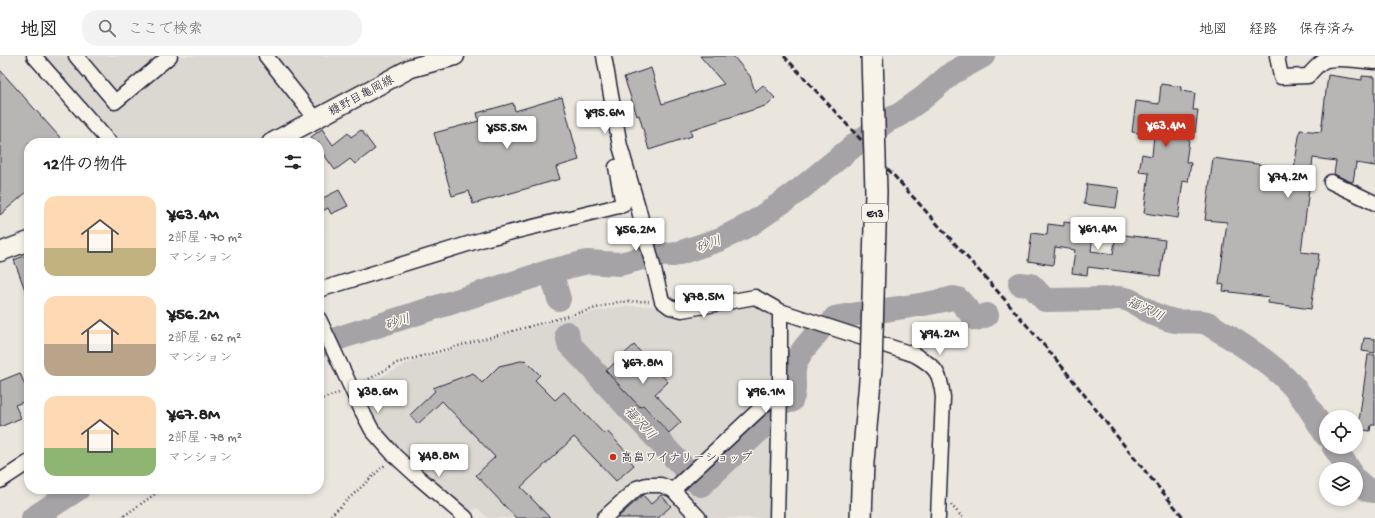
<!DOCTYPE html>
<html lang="ja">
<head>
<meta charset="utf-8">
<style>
  :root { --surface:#fff; --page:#f2f2f2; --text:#222; --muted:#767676; --line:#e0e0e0; --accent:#c8321e }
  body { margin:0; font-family:"Gochi Hand","Klee One",sans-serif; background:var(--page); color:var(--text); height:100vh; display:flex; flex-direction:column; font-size:15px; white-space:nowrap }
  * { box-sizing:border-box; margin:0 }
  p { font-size:13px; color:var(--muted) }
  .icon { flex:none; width:22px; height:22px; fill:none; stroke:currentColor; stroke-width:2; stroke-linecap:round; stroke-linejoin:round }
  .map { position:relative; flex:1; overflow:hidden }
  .details { position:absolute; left:24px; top:82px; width:300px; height:356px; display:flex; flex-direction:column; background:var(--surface); border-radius:16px; box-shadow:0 2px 6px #0003 }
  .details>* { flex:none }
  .tools { position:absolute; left:1319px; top:354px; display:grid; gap:8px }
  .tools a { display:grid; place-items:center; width:44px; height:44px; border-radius:50%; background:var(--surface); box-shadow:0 2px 6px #0003; font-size:20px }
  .price { position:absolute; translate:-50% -34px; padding:0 9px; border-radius:4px; background:#fff; color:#222; font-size:13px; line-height:26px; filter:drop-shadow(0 1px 2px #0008) }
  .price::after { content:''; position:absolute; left:50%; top:24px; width:12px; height:9px; margin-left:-6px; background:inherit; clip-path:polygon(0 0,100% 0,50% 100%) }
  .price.active { background:var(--accent); color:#fff }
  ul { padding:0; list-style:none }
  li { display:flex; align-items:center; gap:12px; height:100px; padding:0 20px }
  li span { display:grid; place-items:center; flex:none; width:112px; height:80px; border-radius:12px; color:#555 }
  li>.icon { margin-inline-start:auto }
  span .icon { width:48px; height:48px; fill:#fffc; stroke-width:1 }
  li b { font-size:17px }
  h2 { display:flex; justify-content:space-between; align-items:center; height:48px; padding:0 20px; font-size:17px }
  header { display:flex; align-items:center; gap:24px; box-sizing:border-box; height:56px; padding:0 20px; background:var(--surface); border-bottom:1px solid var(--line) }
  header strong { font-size:19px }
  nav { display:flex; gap:22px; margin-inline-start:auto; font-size:14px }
  .search { width:280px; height:36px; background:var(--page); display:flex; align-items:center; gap:10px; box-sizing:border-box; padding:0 14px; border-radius:16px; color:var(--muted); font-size:15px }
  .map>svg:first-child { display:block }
  .built { fill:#dbd8d2 }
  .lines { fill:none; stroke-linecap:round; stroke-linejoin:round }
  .river { stroke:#a6a3a6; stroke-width:24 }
  .building { fill:#b8b6b5; stroke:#22223b }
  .minor-casing { stroke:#22223b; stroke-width:17 }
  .major-casing { stroke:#22223b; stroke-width:21 }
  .highway-casing { stroke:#22223b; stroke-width:24 }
  .path { stroke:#22223b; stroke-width:2.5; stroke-dasharray:1 3; stroke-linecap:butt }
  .minor { stroke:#f7f3e8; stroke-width:14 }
  .major { stroke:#f7f3e8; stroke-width:18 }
  .highway { stroke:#f7f3e8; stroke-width:21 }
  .rail { stroke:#22223b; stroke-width:3; stroke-dasharray:6 3; stroke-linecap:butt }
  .highway-bridge-casing { stroke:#22223b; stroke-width:24; stroke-linecap:butt }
  .highway-bridge { stroke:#f7f3e8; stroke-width:21 }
  .poi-dot { fill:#c8321e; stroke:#f7f3e8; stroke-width:1.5 }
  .labels { text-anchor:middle; stroke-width:3; stroke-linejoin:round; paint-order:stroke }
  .shield { fill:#f7f3e8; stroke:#62616f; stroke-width:1 }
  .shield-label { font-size:11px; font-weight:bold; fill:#22223b }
  .street-label { font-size:12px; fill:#22223b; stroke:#f7f3e8 }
  .poi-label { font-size:12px; fill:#22223b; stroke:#f7f3e8; text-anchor:start }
  .water-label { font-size:13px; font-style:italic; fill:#504f60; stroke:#f7f3e8 }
</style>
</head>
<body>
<header>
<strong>地図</strong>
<div class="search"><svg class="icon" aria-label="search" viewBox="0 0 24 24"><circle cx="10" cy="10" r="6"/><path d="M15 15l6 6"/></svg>ここで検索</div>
<nav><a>地図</a><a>経路</a><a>保存済み</a></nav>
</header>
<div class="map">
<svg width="1375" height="462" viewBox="0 0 1375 462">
  <rect width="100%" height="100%" fill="#eae6de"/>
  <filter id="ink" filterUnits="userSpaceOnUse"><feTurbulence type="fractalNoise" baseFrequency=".025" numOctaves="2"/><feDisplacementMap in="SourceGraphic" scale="8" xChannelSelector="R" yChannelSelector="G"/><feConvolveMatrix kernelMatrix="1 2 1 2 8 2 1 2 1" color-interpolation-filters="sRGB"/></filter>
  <g filter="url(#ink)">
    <path class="built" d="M 34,0 L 455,0 L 271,87 L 110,87 Z
      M 754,246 L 773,259 L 769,462 L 488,462 L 477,452 L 470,456 L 398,394 L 383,375 L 368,352 L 360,335 L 364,330 L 408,307 L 481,285 L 579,259 L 617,251 L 629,250 L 652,250 L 669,256 Z"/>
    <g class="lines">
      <path class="river" d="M 551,215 L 559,243
        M 1020,228 L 1031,229 L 1045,244 L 1108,243 C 1131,238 1137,251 1156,259 C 1161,261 1166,263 1171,264 C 1182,268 1196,263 1207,267 C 1234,284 1267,303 1289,326 C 1304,341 1315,361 1326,379
        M 835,262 C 874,254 914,252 953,242 L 958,243 L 976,263 L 987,259
        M 567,277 L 569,288 L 590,310
        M 319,290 L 342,281 L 551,215 L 587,206 L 620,208 L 658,198 L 673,199 L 721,183 L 751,168 L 774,152 L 798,135 L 856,88 L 888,64 L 899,59 L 923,42 L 952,17 L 983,0
        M 597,318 L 686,414
        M 791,345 C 796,336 793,324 794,314 C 796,299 809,287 818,276
        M 1334,391 L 1349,413
        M 694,424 L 701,429 L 768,366
        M 1356,424 L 1367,434 L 1375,435
        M 33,462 L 78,433"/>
    </g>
    <path class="building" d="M 700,0 L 733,0 L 750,20 L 755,36 L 763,29 L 775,42 L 768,49 L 690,74 L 692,80 L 649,94 L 639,59 L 637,60 L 624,21 L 651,12 L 662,48 L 724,28 Z
      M 0,14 L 65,87 L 29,87 L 29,134 L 0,159 Z
      M 1328,19 L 1362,24 L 1362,20 L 1375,21 L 1375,110 L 1356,107 L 1353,126 L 1349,125 L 1334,118 L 1336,105 L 1313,102 L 1301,196 L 1319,198 L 1311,253 L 1268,247 L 1269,241 L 1223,235 L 1224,229 L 1219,228 L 1227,166 L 1205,164 L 1213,102 L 1294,113 L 1300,74 L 1321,76 Z
      M 1161,28 L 1181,31 L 1181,35 L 1195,37 L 1193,54 L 1198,54 L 1195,77 L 1190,77 L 1186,106 L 1191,107 L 1188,126 L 1183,125 L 1178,162 L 1144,157 L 1149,117 L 1139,116 L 1142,98 L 1152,100 L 1154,79 L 1132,76 L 1136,45 L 1159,48 Z
      M 562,41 L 579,104 L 556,111 L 560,123 L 473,148 L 469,135 L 452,140 L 434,77 L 479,65 L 477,57 L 513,47 L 515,55 Z
      M 322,73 L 333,89 L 348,77 L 351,81 L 361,74 L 375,93 L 355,108 L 350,103 L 335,114 L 319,92 L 319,87 L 316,87 L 311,81 Z
      M 1087,128 L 1119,132 L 1116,152 L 1084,148 Z
      M 339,134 L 348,150 L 331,158 L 328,152 L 319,157 L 319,144 Z
      M 1064,166 L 1094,170 L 1091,195 L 1113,198 L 1116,178 L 1165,184 L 1160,220 L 1088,211 L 1087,219 L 1072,217 L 1075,194 L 1055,191 L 1053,209 L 1028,205 L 1032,177 L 1047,179 L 1048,168 L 1064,170 Z
      M 26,199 L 29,207 L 28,242 L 14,204 Z
      M 1364,282 L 1375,283 L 1375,297 L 1362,295 Z
      M 634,289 L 668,326 L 655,338 L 681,366 L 669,377 L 643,349 L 640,351 L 606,315 Z
      M 1368,299 L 1375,299 L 1375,369 L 1371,369 L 1370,375 L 1358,373 Z
      M 525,304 L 540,319 L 535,324 L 555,344 L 564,336 L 604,378 L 607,375 L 628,398 L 626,400 L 634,409 L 616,425 L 574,381 L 521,431 L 550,462 L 516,462 L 476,419 L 495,401 L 442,345 L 418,368 L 410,359 L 435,335 L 433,332 L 473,317 L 482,327 L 499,310 Z
      M 20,317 L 29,339 L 29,344 L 15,349 L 21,362 L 0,371 L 0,325 Z
      M 643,439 L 651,448 L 661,439 L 671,450 L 658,462 L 617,462 Z"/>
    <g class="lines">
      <defs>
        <path id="minor" d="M 34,0 L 110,87
          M 76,0 L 115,46 L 170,0
          M 266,0 L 316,63
          M 604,0 L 620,90 L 638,151 L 662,245 L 670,251 L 682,254 L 755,241 L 780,255 L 915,299 C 936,311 940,316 943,341 L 938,462
          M 1277,0 L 1281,21 L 1308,20 C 1313,14 1318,8 1324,5 C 1337,0 1361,5 1375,6
          M 1331,126 L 1375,147
          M 319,234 L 484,183 L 623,149 L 616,111
          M 319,263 L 362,355 L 372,374 L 395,400 L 418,421 L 466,462
          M 0,425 L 29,406
          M 673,434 L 780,334
          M 604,462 L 637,432 L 647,429 L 661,429 L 673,434 L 699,462
          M 777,462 L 780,334 L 780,255"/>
        <path id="major" d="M 271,87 L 411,12 L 455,0
          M 0,196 L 29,185"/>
        <path id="highway" d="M 861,462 L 863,406 L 871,313"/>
      </defs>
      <use href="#minor" class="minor-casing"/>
      <use href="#major" class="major-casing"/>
      <use href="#highway" class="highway-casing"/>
      <path class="path" d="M 362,327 L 397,307 L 618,246 L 649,245
        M 319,344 L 339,337
        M 951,449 L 963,462
        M 121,462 L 162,433
        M 328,462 L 386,408"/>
      <use href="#minor" class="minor"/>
      <use href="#major" class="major"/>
      <use href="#highway" class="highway"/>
      <path class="rail" d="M 784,0 L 897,123 L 999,237 L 1060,308 L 1131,398 L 1184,462"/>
      <defs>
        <path id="highway-bridge" d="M 871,313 L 876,136 L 872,0"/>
      </defs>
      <use href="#highway-bridge" class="highway-bridge-casing"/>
      <use href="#highway-bridge" class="highway-bridge"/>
    </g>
  </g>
  <circle class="poi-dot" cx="613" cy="401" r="4"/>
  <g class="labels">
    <rect class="shield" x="862" y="148" width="26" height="18" rx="3"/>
    <g class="shield-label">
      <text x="875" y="161">E13</text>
    </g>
    <g class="street-label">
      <text transform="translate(361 39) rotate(-28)" y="4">糠野目亀岡線</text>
    </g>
    <g class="poi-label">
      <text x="621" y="405">高畠ワイナリーショップ</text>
    </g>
    <g class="water-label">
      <text transform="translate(708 187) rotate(-20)" y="5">砂川</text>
      <text transform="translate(1146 252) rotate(25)" y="5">福沢川</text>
      <text transform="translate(397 265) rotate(-18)" y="5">砂川</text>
      <text transform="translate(641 366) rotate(47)" y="5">福沢川</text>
    </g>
  </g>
</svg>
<div class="tools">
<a><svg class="icon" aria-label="locate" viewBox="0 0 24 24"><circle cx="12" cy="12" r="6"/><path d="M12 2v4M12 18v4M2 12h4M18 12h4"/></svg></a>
<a><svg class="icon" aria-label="layers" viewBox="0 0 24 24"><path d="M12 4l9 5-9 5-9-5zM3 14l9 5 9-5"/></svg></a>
</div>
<b class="price" style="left:605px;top:79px">¥95.6M</b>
<b class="price active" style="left:1166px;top:92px">¥63.4M</b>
<b class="price" style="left:507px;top:94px">¥55.5M</b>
<b class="price" style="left:1288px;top:143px">¥74.2M</b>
<b class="price" style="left:1098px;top:195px">¥61.4M</b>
<b class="price" style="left:636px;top:196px">¥56.2M</b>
<b class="price" style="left:704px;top:263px">¥78.5M</b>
<b class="price" style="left:940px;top:300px">¥94.2M</b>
<b class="price" style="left:643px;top:329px">¥67.8M</b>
<b class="price" style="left:378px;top:358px">¥38.6M</b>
<b class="price" style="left:766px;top:358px">¥96.1M</b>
<b class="price" style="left:439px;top:422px">¥48.8M</b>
<section class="details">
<h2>12件の物件<svg class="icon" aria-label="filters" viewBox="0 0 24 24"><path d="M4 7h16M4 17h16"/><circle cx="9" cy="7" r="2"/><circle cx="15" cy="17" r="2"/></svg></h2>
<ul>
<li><span style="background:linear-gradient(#ffd9b3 65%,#c2b280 0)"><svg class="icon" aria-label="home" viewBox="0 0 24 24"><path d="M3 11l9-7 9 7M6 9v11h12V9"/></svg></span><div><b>¥63.4M</b><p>2部屋 · 70 m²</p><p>マンション</p></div></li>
<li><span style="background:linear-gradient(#ffd9b3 60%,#b9a48a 0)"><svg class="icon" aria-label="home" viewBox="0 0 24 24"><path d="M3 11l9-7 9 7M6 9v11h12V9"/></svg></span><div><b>¥56.2M</b><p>2部屋 · 62 m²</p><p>マンション</p></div></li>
<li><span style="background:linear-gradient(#ffd9b3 65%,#8fb573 0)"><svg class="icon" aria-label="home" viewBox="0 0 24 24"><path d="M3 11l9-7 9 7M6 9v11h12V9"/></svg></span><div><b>¥67.8M</b><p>2部屋 · 78 m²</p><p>マンション</p></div></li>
</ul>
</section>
</div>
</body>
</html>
